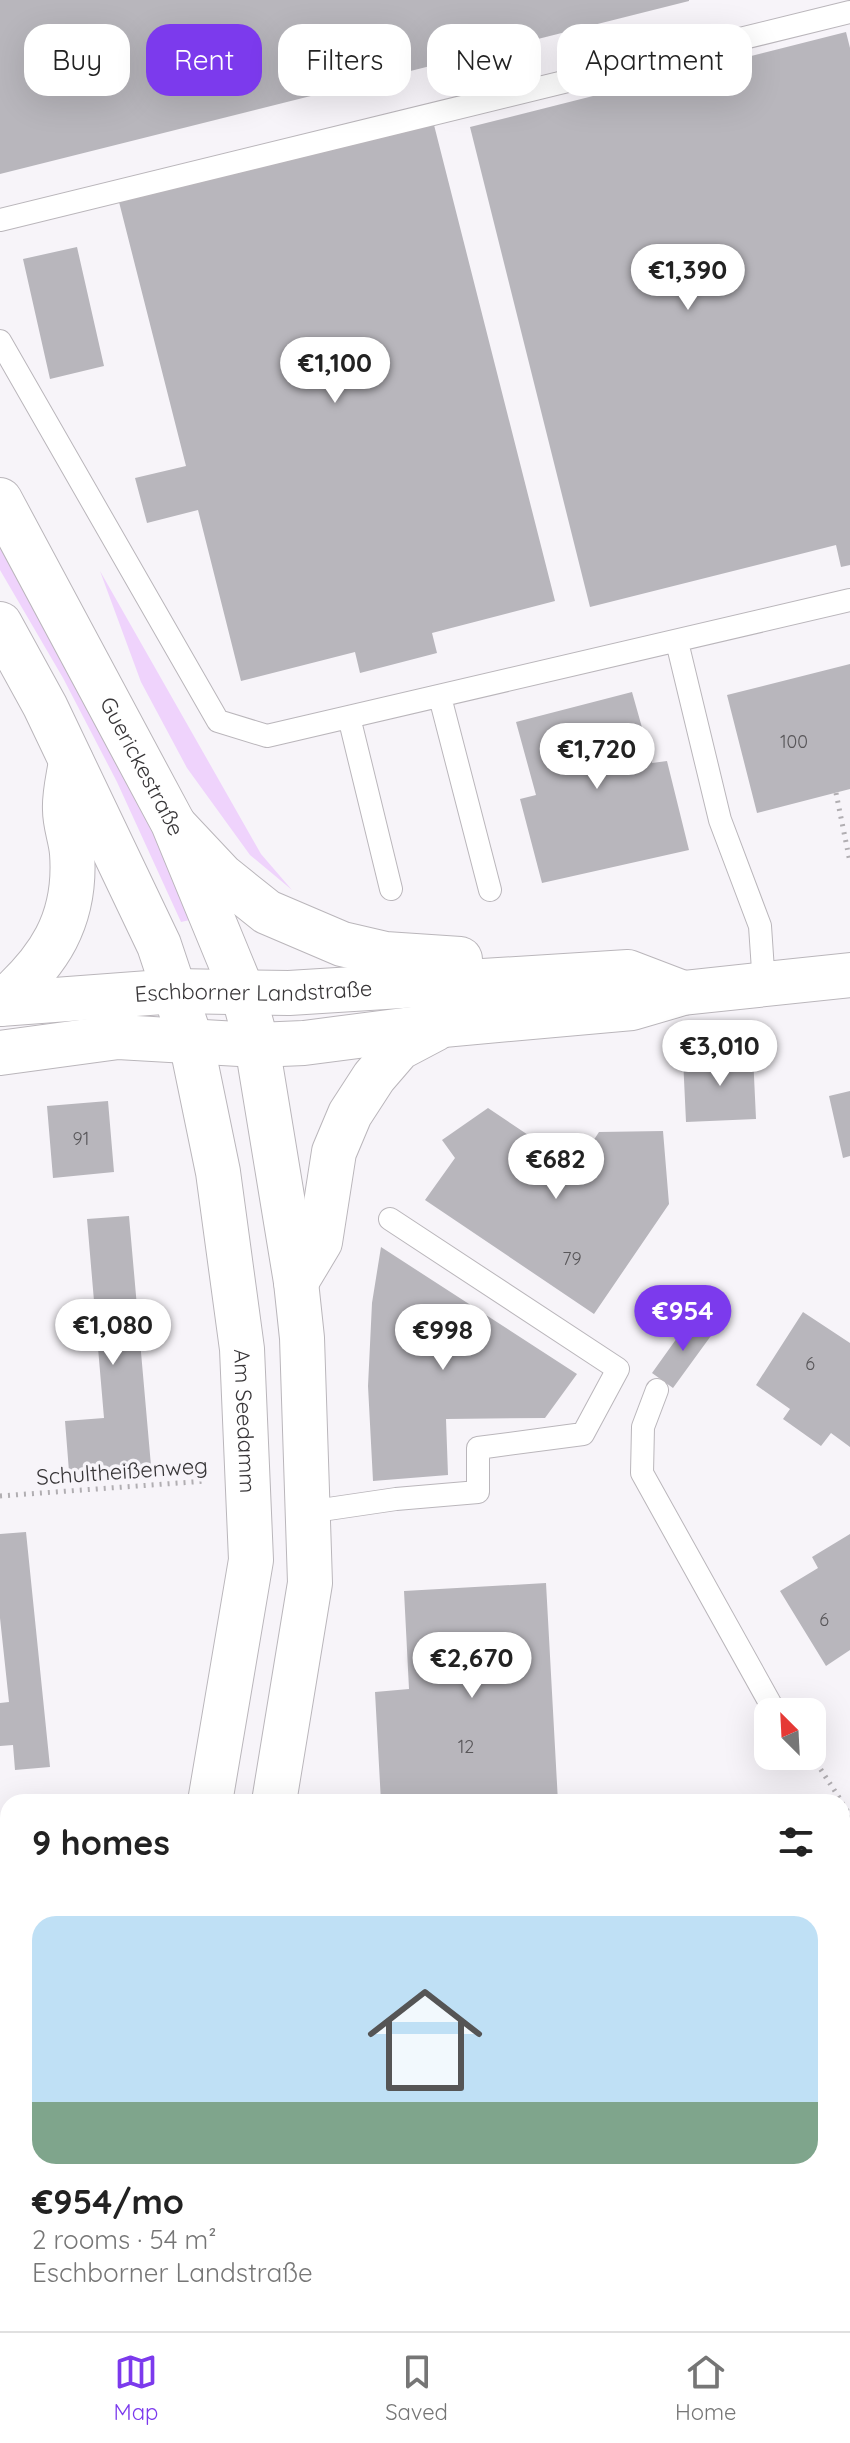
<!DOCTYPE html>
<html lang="en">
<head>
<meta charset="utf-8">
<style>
  :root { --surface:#fff; --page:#f6f6f6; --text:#222; --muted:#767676; --line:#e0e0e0; --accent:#7c3aed }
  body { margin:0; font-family:Quicksand,sans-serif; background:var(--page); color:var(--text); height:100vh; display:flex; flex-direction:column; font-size:30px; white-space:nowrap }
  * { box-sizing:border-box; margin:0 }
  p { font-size:26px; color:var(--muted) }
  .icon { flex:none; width:44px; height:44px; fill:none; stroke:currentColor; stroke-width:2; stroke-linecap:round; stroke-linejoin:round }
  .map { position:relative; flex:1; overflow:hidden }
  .details { position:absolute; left:0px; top:1794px; width:850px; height:538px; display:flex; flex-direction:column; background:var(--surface); border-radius:24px 24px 0 0; box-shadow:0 8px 32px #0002 }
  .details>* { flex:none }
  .hud { position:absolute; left:24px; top:24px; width:802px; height:72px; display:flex; gap:16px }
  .needle { width:52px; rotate:336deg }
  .controls { position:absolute; left:754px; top:1698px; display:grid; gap:16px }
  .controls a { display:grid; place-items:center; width:72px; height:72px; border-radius:16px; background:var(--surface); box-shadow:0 8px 32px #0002; font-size:40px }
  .price { position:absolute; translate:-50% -68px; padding:0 18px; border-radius:28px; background:#fff; color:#222; font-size:26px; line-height:52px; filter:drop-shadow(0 2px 4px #0008) }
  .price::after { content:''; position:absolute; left:50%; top:48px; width:24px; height:18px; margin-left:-12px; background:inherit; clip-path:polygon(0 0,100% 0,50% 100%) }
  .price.active { background:var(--accent); color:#fff }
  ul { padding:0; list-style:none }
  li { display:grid; align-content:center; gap:16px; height:424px; padding:0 32px }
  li+li { border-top:2px solid var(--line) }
  li span { display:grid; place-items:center; height:248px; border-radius:24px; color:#555 }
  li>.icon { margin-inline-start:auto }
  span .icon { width:144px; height:144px; fill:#fffc; stroke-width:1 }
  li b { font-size:34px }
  h2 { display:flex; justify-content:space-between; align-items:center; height:96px; padding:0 32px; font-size:34px }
  .pill { padding:0 28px; border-radius:24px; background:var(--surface); box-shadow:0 8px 32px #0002; font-size:28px; line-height:72px }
  .pill.active { background:var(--accent); color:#fff }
  .dock { display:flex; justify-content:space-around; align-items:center; height:112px; border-top:2px solid var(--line); background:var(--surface); font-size:22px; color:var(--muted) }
  .dock a { display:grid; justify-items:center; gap:4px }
  .dock .active { color:var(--accent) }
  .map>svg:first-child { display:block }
  .green { fill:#efd3fc }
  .building { fill:#b8b6bc }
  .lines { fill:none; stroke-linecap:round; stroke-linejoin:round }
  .lane-casing { stroke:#bab6bb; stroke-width:24 }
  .street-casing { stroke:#bab6bb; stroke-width:46 }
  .secondary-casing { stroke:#bab6bb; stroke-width:46 }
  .path { stroke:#b1aeb2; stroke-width:5; stroke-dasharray:2 6; stroke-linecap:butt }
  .lane { stroke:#fff; stroke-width:22 }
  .street { stroke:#fff; stroke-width:44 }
  .secondary { stroke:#fff; stroke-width:44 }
  .labels { text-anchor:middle; stroke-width:7; stroke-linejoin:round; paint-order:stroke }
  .number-label { font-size:18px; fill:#585659 }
  .street-label { font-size:22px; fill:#383638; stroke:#f7f4f9 }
</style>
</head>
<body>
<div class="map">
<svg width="850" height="2331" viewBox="0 0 850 2331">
  <rect width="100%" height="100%" fill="#f7f4f9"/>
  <path class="green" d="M 0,540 L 154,833 L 194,919 L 181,922 L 117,782 L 63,678 L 0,570 Z
    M 100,571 L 261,854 L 292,890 L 250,855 L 187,768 L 141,682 Z
    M 625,2324 L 725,2324 L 735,2331 L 604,2331 Z"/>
  <path class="building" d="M 0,0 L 689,0 L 689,1 L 0,174 Z
    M 846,32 L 850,48 L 850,565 L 841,567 L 836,545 L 590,607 L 470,127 Z
    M 433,121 L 555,601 L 432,633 L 437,653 L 360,673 L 355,652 L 241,681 L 198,510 L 147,523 L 135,478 L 186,466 L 119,202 Z
    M 77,247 L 104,366 L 50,379 L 23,259 Z
    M 850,664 L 850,789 L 757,813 L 727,695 Z
    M 632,692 L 652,763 L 667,761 L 689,850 L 542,883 L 520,799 L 536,795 L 516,722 Z
    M 753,1055 L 756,1119 L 686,1122 L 683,1058 Z
    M 850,1091 L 850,1156 L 843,1158 L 829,1096 Z
    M 108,1101 L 114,1172 L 53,1178 L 47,1106 Z
    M 488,1108 L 576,1167 L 599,1132 L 663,1131 L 669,1204 L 594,1314 L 425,1200 L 455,1158 L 442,1140 Z
    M 129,1216 L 152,1477 L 70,1484 L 65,1421 L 104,1418 L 87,1219 Z
    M 381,1247 L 577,1374 L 545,1418 L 446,1419 L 448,1475 L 373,1481 L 368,1386 L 372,1303 Z
    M 803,1312 L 850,1343 L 850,1447 L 831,1433 L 821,1446 L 783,1419 L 790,1409 L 756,1385 Z
    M 692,1317 L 713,1333 L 673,1388 L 652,1373 Z
    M 26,1532 L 50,1767 L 15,1770 L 13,1745 L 0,1746 L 0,1703 L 9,1702 L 0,1618 L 0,1534 Z
    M 850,1534 L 850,1650 L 826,1666 L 780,1591 L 818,1568 L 812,1557 Z
    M 546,1583 L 558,1802 L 381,1802 L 375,1692 L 409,1689 L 404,1591 Z
    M 8,1929 L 8,2030 L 0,2027 L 0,1950 Z
    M 850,1937 L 850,2020 L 842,2009 L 842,1943 Z
    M 187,2324 L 322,2324 L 319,2331 L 197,2331 L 186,2326 Z"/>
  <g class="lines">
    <defs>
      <path id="lane" d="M 0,220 L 850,12
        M 0,341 L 218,721 L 267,736 L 850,600
        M 677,642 L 720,820 L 760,926 L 764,985
        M 440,697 L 490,890
        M 349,717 L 391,889
        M 657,1390 L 643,1427 L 642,1473 L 775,1712
        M 308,1512 L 396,1499 L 478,1492 L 478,1448 L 583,1434 L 618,1369 L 390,1219"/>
      <g id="street">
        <path d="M 175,826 L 222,876 L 267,912 L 342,944 L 385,954 L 460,959"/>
        <path id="s1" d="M 0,1004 L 176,991 L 289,993 L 628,972 L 683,993"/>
        <path d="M 0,1004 C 49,962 77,920 72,853 C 71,839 65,825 65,810 C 64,794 69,776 71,761"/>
        <path d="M 0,1053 L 118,1037 L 257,1045 L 304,1043 L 443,1025 L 632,1008 L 683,993 L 850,975"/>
        <path d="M 296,1282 L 320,1242 L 334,1152 L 350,1114 L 374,1077 L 399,1048 L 435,1029"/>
        <path d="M 0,2097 L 8,2100"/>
      </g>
      <g id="secondary">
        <path id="s2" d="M 0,500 L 173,823 L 243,993 L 257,1045 L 296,1282 L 302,1338 L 310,1583 L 274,1802"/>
        <path id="s3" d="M 0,624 L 45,706 L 159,945 L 191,1041 L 218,1172 L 242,1349 L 251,1560 L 210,1802"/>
        <path d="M 49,2331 L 51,2324"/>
        <path d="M 119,2331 L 121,2324"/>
      </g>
    </defs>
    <use href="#lane" class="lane-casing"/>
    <use href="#street" class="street-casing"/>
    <use href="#secondary" class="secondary-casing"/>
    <path class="path" d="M 836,793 L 850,862
      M 0,1496 L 206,1481
      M 812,1756 L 842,1802
      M 842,1803 L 850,1815
      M 842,1822 L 850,1816
      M 838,2324 L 848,2331"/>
    <use href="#lane" class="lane"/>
    <use href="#street" class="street"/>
    <use href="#secondary" class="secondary"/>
  </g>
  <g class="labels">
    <g class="number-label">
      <text x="794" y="748">100</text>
      <text x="81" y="1145">91</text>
      <text x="572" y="1265">79</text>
      <text x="810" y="1370">6</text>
      <text x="824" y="1626">6</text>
      <text x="466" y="1753">12</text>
    </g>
    <g class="street-label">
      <text dy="8" stroke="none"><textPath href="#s2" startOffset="302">Guerickestraße</textPath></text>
      <text dy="8" stroke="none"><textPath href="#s1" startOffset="254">Eschborner Landstraße</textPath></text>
      <text dy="8" stroke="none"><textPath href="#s3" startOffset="844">Am Seedamm</textPath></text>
      <text transform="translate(122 1471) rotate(-4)" y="8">Schultheißenweg</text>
    </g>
  </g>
</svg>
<div class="controls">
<a><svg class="needle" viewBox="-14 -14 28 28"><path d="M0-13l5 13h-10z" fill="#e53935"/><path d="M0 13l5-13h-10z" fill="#767676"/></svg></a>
</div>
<b class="price" style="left:688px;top:312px">€1,390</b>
<b class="price" style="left:335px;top:405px">€1,100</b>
<b class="price" style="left:597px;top:791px">€1,720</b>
<b class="price" style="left:720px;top:1088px">€3,010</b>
<b class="price" style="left:556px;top:1201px">€682</b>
<b class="price active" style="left:683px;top:1353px">€954</b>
<b class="price" style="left:113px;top:1367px">€1,080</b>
<b class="price" style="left:443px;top:1372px">€998</b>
<b class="price" style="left:472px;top:1700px">€2,670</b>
<div class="hud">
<a class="pill">Buy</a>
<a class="pill active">Rent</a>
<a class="pill">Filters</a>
<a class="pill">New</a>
<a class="pill">Apartment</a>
</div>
<section class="details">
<h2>9 homes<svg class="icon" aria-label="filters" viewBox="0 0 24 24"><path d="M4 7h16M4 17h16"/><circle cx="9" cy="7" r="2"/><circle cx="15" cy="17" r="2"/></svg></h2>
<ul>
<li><span style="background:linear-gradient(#bfe0f5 75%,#7fa58c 0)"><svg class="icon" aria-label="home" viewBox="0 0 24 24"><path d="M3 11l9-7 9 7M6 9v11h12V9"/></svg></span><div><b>€954/mo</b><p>2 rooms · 54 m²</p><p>Eschborner Landstraße</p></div></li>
</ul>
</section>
</div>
<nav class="dock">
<a class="active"><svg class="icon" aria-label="map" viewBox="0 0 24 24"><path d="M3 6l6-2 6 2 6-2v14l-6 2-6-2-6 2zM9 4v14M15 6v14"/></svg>Map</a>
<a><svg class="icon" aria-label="saved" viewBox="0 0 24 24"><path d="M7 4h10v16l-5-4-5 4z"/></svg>Saved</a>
<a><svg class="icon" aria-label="home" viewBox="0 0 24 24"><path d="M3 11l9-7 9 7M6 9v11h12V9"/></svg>Home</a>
</nav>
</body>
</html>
